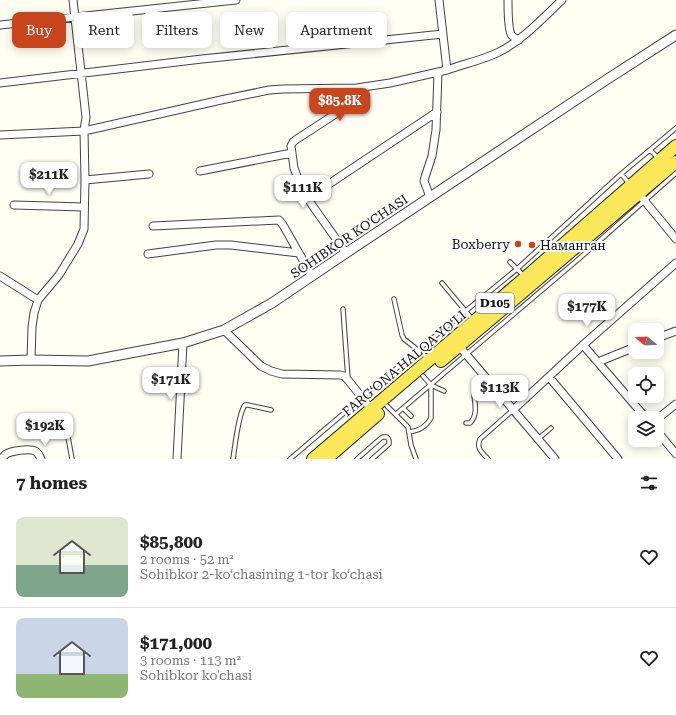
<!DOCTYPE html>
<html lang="en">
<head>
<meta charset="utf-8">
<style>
  :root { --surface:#fff; --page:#f2f2f2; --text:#222; --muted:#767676; --line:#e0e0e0; --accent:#c9451e }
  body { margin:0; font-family:"Roboto Serif",serif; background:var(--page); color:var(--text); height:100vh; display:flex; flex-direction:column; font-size:15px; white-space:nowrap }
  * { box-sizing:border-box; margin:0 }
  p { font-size:13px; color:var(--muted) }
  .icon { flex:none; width:22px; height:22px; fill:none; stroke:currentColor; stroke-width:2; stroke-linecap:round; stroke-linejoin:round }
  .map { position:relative; height:459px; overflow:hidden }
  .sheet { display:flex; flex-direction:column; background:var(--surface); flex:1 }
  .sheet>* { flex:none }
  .top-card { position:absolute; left:12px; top:12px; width:400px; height:36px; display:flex; gap:8px }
  .needle { width:26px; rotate:288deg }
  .controls { position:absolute; left:628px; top:323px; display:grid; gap:8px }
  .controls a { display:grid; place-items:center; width:36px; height:36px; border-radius:8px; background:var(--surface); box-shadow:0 2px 10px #0003; font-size:20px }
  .price { position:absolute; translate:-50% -34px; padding:0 9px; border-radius:8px; background:#fff; color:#222; font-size:13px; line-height:26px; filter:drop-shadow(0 1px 2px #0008) }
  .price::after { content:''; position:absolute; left:50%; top:24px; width:12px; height:9px; margin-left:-6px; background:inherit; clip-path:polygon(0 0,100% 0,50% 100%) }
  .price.on { background:var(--accent); color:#fff }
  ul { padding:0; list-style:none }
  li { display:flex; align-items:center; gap:12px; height:100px; padding:0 16px }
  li+li { border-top:1px solid var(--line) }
  li span { display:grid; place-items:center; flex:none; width:112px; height:80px; border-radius:8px; color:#555 }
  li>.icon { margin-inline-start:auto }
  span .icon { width:48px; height:48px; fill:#fffc; stroke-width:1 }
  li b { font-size:17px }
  h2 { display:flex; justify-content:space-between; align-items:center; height:48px; padding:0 16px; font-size:17px }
  .pill { padding:0 14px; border-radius:8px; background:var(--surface); box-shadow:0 2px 10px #0003; font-size:14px; line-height:36px }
  .pill.on { background:var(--accent); color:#fff }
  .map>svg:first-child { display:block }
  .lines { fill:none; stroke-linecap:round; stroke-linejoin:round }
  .service-casing { stroke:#424242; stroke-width:5.5 }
  .minor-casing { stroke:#424242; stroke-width:9 }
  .tertiary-casing { stroke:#424242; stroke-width:11 }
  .trunk-casing { stroke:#202020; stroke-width:14 }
  .service { stroke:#fff; stroke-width:3.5 }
  .minor { stroke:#fff; stroke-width:7 }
  .tertiary { stroke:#fff; stroke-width:9 }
  .trunk { stroke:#fbe75a; stroke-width:12 }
  .poi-dot { fill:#c9451e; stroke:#fff; stroke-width:1.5 }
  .labels { text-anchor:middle; stroke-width:4; stroke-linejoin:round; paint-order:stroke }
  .shield { fill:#fff; stroke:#575757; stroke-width:1 }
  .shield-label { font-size:12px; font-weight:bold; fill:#0f0f0f }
  .street-label { font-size:13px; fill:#0f0f0f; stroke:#fff }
  .poi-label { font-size:13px; fill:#0f0f0f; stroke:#fff; text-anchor:end }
</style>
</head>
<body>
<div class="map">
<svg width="676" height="459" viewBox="0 0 676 459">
  <rect width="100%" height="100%" fill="#fefff2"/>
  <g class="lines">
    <defs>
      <path id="service" d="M 650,150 L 659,159
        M 621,174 L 630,184
        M 510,262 L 525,277
        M 442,283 L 473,320
        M 394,299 L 402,335 L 404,339 L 428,358
        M 343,309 L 348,379
        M 431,385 L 444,391
        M 387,406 L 408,427 L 411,445 L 416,459
        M 403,408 L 411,416
        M 396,414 L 581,257 L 676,173
        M 466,423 L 470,423 C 478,415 475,404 474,395 L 476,389 L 487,379
        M 66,426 L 72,459
        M 409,432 C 419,431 426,427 431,418 L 431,385 L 423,376
        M 538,439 L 551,428
        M 233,459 C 235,447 238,414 245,405 L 248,405 L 271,410
        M 290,459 L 418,350 L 517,269 L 621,174 L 676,128
        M 357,459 L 381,438 L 383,437 L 387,437 L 389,440 L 389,444 L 372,459
        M 488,459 C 482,452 476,449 480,439 L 513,410"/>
      <path id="minor" d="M 439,0 L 447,70 C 464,64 482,60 497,53 C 522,41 543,18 562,0
        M 508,0 C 508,8 508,28 511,34 C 512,37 516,38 519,40
        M 0,25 L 236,0
        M 0,83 L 202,59 L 443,34
        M 0,135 L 84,131 L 221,100 L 269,90 L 283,89 L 357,88 L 390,83 L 447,70
        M 200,171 L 292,153
        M 85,180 L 149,174
        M 639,194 L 676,239
        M 430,197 L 424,181 L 425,177 L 432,156 L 436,130 L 438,72
        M 308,198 L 437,112
        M 14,205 L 84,207
        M 153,226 L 279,220 L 283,225 L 312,276
        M 346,253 L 312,205 L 300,184 L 294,168 L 291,146 L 293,142 L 297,139 L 357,100 C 360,96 358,92 357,88
        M 148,254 L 216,245 L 231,245 L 299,253
        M 0,276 L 38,300
        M 224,330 L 261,366 L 271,371 L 282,374 L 340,375 L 344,376 L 348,380 L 371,409
        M 657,338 L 676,331
        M 583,345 L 646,418
        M 459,346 L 555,459
        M 31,360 L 32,327 L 34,313 L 38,300 L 59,275 L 78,244 L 84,229 L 85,180 L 84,131 L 86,117 L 73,0
        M 598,362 L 635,347
        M 549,377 L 618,459
        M 513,410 L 583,345 L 676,263
        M 657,419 L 676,404
        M 657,431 L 676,454
        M 1,459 C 2,458 5,455 6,454 C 11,451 30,448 35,451 C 39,453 39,456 41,459
        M 177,459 L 183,343"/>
      <path id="tertiary" d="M 0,361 L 31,360 L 88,361 L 183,343 L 224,330 L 272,303 L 346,253 L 606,80 L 676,35"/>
      <path id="trunk" d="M 441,361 L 676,162
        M 313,459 L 525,278 L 676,146
        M 326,459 L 378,414"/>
    </defs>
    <use href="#service" class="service-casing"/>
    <use href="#minor" class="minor-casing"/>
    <use href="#tertiary" class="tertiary-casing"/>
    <use href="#trunk" class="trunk-casing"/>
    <use href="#service" class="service"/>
    <use href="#minor" class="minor"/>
    <use href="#tertiary" class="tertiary"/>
    <use href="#trunk" class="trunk"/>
  </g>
  <g class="poi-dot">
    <circle cx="518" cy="244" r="4"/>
    <circle cx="532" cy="245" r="4"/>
  </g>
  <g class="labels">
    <rect class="shield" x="476" y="293" width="38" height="20" rx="3"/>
    <g class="shield-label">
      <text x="495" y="307">D105</text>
    </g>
    <g class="street-label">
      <text transform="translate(349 236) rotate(-34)" y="5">SOHIBKOR KO'CHASI</text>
      <text transform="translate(404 363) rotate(-40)" y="5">FARG‘ONA HALQA YO‘LI</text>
    </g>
    <g class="poi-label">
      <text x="510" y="249">Boxberry</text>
      <text x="540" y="250" text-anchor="start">Наманган</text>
    </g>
  </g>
</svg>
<div class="controls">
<a><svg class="needle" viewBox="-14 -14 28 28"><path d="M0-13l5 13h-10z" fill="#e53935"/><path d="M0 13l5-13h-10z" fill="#767676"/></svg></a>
<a><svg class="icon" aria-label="locate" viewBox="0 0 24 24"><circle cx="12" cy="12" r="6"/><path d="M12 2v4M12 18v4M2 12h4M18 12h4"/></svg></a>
<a><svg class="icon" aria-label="layers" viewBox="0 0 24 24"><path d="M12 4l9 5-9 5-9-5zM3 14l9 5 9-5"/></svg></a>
</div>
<b class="price on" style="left:340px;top:122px">$85.8K</b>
<b class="price" style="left:49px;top:196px">$211K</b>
<b class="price" style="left:303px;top:209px">$111K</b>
<b class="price" style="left:587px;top:328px">$177K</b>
<b class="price" style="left:171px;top:401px">$171K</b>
<b class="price" style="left:500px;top:409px">$113K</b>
<b class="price" style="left:45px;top:447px">$192K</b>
<div class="top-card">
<a class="pill on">Buy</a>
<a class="pill">Rent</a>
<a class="pill">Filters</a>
<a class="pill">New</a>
<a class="pill">Apartment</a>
</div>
</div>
<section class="sheet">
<h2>7 homes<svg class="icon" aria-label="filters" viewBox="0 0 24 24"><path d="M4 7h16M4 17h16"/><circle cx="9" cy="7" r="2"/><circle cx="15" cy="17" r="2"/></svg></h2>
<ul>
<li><span style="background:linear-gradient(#dfe7d0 60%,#7fa58c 0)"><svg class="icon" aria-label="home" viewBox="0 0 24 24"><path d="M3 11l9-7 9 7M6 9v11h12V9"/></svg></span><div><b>$85,800</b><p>2 rooms · 52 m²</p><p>Sohibkor 2-ko‘chasining 1-tor ko‘chasi</p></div><svg class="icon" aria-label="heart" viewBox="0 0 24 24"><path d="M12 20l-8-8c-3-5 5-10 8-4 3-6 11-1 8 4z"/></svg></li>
<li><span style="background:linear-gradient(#c9d6e8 70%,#8fb573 0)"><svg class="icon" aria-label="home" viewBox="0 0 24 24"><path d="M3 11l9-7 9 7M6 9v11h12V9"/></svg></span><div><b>$171,000</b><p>3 rooms · 113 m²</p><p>Sohibkor ko'chasi</p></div><svg class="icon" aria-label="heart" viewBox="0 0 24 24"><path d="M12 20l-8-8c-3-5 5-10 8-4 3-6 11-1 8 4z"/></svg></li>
</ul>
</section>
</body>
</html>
